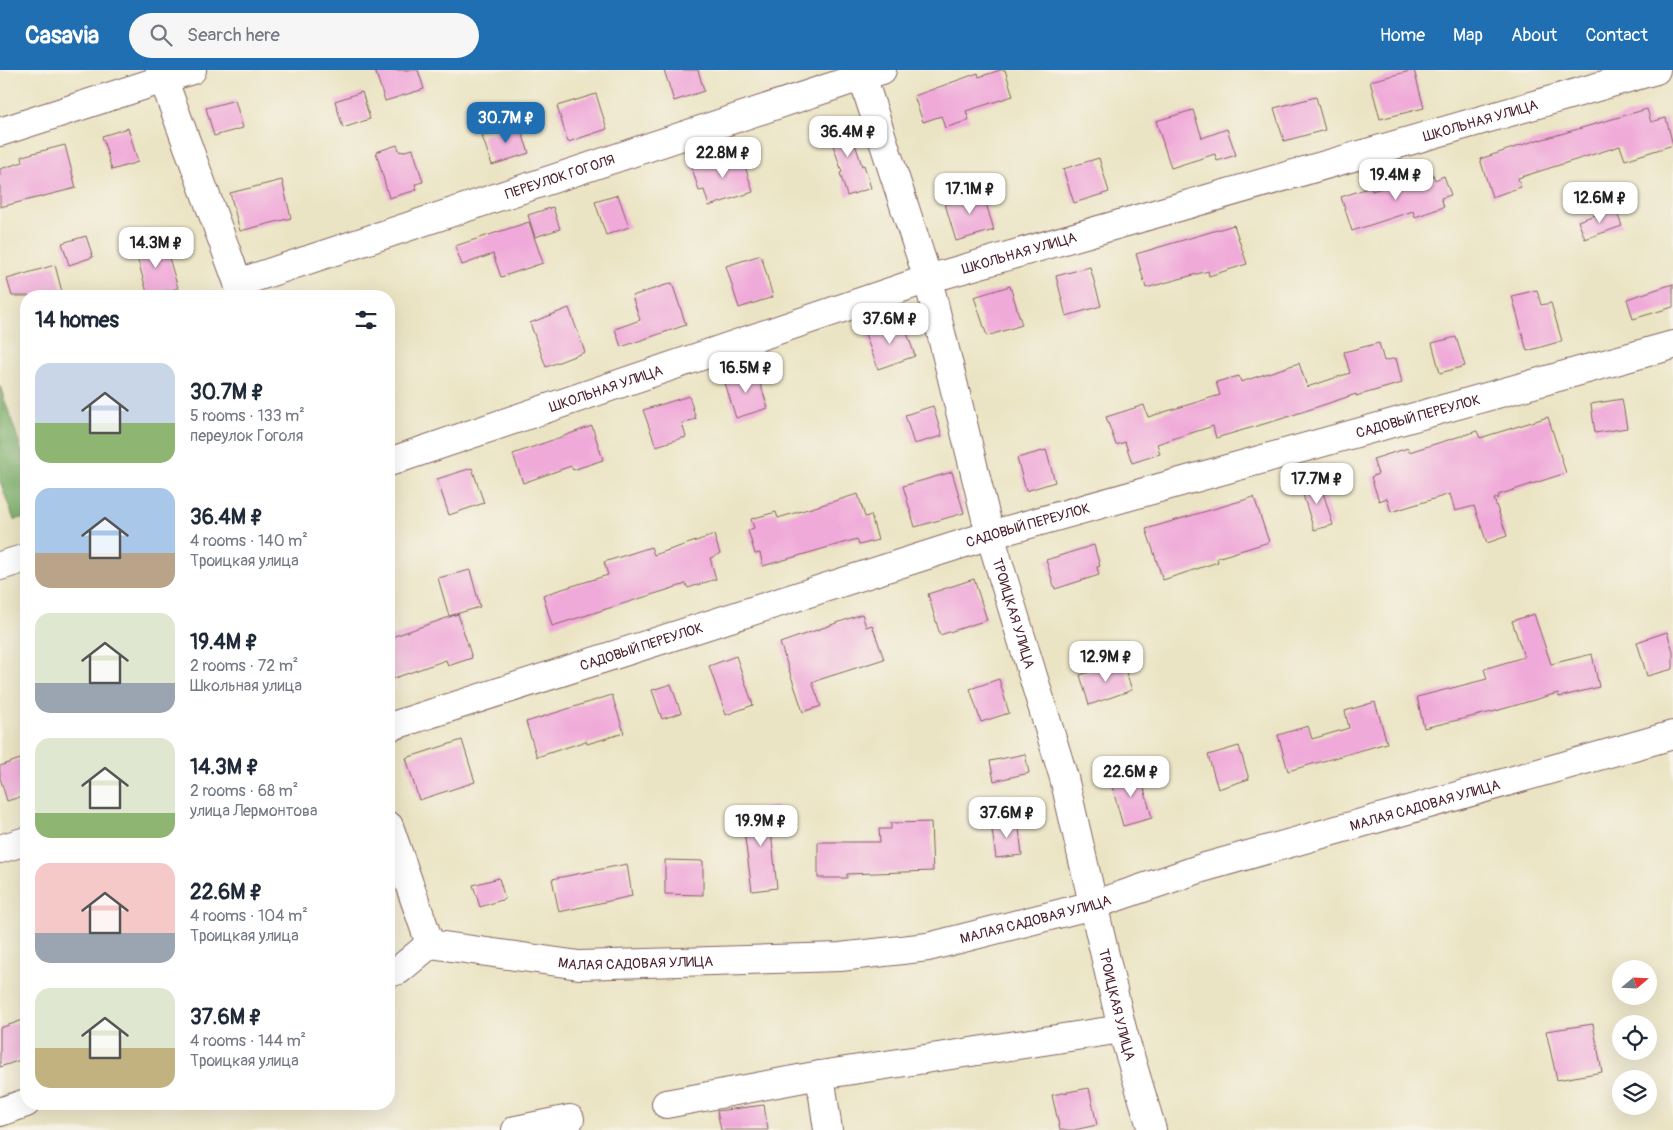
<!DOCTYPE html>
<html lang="en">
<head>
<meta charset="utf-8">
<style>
  :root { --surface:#fff; --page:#f6f6f7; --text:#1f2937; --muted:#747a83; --accent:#1f6fb2 }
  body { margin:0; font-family:Pangolin,sans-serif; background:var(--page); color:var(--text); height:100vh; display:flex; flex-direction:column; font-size:19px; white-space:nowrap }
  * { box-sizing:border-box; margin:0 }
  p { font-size:16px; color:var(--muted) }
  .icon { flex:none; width:28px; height:28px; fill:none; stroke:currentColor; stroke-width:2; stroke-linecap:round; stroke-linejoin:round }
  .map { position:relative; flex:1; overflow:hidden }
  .drawer { position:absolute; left:20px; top:220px; width:375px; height:820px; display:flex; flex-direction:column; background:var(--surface); border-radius:20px; box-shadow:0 5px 20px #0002 }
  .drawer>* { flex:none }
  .needle { width:32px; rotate:71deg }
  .fabs { position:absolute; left:1612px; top:890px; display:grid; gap:10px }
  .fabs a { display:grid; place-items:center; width:45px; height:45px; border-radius:50%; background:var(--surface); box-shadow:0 5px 20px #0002; font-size:25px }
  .price { position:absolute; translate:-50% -42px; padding:0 11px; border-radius:10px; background:#fff; color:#222; font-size:16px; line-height:32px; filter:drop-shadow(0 1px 2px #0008) }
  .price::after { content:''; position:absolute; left:50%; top:30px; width:15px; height:11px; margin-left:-8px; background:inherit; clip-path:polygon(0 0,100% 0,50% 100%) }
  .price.current { background:var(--accent); color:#fff }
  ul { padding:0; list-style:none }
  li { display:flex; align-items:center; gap:15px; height:125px; padding:0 15px }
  li span { display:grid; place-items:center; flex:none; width:140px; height:100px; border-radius:15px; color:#555 }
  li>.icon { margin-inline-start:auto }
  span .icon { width:60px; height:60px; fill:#fffc; stroke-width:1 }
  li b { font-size:21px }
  h2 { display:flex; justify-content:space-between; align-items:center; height:60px; padding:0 15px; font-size:21px }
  header { display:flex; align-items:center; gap:30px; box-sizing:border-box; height:70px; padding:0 25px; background:var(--accent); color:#fff }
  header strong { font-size:24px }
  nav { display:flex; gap:28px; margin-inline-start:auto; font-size:18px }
  .search { width:350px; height:45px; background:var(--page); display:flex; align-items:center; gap:12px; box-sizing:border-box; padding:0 18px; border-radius:28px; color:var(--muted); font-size:19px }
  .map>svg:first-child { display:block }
  .forest { fill:#7db06c; stroke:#64684c }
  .building { fill:#f0aad9 }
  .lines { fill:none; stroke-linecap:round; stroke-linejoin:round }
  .minor-casing { stroke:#826461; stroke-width:30 }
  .minor { stroke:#fff; stroke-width:28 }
  .labels { text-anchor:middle; stroke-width:4.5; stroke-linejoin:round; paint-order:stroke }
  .street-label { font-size:14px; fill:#4a1f2b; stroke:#f7f3e8 }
</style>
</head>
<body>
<header>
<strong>Casavia</strong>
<div class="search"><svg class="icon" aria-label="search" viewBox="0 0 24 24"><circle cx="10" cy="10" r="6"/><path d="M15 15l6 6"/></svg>Search here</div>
<nav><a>Home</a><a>Map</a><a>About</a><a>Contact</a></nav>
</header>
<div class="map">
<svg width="1673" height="1060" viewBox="0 0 1673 1060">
  <rect width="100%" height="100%" fill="#f7f3e8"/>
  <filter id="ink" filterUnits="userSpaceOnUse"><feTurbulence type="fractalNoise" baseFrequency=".02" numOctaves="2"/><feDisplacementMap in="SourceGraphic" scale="10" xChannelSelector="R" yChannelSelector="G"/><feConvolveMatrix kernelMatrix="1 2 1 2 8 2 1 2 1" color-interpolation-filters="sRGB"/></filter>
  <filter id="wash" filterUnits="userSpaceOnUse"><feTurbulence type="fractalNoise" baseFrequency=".0096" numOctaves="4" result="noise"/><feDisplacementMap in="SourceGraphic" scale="20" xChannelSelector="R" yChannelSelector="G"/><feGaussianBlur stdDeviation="1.12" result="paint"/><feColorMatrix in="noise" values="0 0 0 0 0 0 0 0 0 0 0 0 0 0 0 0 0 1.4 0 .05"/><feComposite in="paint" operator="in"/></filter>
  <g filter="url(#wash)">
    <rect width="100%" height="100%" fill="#ebe4c4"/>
    <path class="forest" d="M 0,316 L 26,393 L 26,447 L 14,450 L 0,411 Z"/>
    <g id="blocks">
      <path class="building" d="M 375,0 L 418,0 L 424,19 L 385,31 Z
        M 664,0 L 698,0 L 704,21 L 674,31 Z
        M 1000,0 L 1005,0 L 1013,26 L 966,41 L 969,50 L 945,58 L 941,46 L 923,52 L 914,26 L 978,3 L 979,7 Z
        M 1414,0 L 1424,38 L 1380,49 L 1370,11 Z
        M 362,22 L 370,49 L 343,58 L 335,31 Z
        M 596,24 L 607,59 L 568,72 L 557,36 Z
        M 1316,27 L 1325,60 L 1284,71 L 1274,38 Z
        M 235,30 L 243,58 L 214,66 L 206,38 Z
        M 1647,39 L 1651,52 L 1666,48 L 1673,75 L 1625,90 L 1620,76 L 1518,108 L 1521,117 L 1492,127 L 1480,89 L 1540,69 L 1540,70 Z
        M 1193,40 L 1202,68 L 1227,59 L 1236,85 L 1217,91 L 1215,84 L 1171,98 L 1156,51 Z
        M 847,48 L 862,96 L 864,95 L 871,118 L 847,126 L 840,103 L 842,102 L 826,54 Z
        M 519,54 L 529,83 L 492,95 L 482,66 Z
        M 128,58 L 138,92 L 112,100 L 102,66 Z
        M 65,75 L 76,118 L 0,137 L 0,99 L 23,92 L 22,86 Z
        M 397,75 L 400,82 L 413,79 L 423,112 L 415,114 L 417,120 L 389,128 L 376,82 Z
        M 741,83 L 753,122 L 709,136 L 704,120 L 699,121 L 692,98 Z
        M 1099,88 L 1109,122 L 1074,133 L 1063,99 Z
        M 1432,102 L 1435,110 L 1444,106 L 1451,125 L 1441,128 L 1444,137 L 1415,147 L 1413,141 L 1352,161 L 1341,127 L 1371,117 L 1372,121 Z
        M 282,110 L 291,148 L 240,161 L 230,123 Z
        M 981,117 L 994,160 L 956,171 L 945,134 L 959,130 L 957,124 Z
        M 618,125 L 629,157 L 606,165 L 595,132 Z
        M 553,137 L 560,159 L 535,167 L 528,145 Z
        M 1615,138 L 1622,156 L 1585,169 L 1578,151 Z
        M 529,152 L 543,193 L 501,207 L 493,184 L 462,195 L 455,176 Z
        M 1234,155 L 1247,194 L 1209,206 L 1208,201 L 1146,218 L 1136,184 Z
        M 86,166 L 93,187 L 69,195 L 62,173 Z
        M 164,171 L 178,218 L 148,226 L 135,180 Z
        M 761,185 L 773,227 L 739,238 L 726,196 Z
        M 55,195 L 63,226 L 12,226 L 7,209 Z
        M 1090,197 L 1101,236 L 1066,246 L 1056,206 Z
        M 672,213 L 686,255 L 621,277 L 615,259 L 640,250 L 632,226 Z
        M 1673,214 L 1673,237 L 1633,249 L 1627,229 Z
        M 1010,216 L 1022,255 L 987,266 L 974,227 Z
        M 1537,220 L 1541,235 L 1551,233 L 1562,271 L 1527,281 L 1512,226 Z
        M 569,238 L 585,282 L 546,297 L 530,253 Z
        M 903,251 L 915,286 L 878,299 L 865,264 Z
        M 1456,267 L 1465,296 L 1440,303 L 1432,273 Z
        M 1379,273 L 1384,291 L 1396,288 L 1402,313 L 1356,326 L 1356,324 L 1281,349 L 1216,368 L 1213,356 L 1157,374 L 1160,384 L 1132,393 L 1125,372 L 1116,375 L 1106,347 L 1144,335 L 1148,347 L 1220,325 L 1216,312 L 1239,306 L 1241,312 L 1299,293 L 1307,317 L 1350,303 L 1344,282 Z
        M 756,300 L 768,338 L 736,348 L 724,310 Z
        M 689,326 L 696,349 L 682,353 L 686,367 L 656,376 L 643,340 Z
        M 1622,329 L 1627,358 L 1595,363 L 1591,334 Z
        M 933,336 L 942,366 L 914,374 L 905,345 Z
        M 1548,347 L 1566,403 L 1498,425 L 1499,428 L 1494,429 L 1507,466 L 1487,473 L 1474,436 L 1455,441 L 1450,424 L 1391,442 L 1387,428 L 1379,431 L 1371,407 L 1378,404 L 1373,389 L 1408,378 L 1409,382 L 1477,361 L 1480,368 Z
        M 592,356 L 603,390 L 573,400 L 571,396 L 523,413 L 513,384 Z
        M 1046,380 L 1055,412 L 1026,421 L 1017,388 Z
        M 472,398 L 484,433 L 449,445 L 437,409 Z
        M 952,402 L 964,443 L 915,457 L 903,416 Z
        M 1319,409 L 1333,455 L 1314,460 L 1300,415 Z
        M 858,424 L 865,447 L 871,445 L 878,470 L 859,475 L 857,469 L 763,496 L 760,483 L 755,484 L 748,460 L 754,458 L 751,449 L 776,442 L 778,448 Z
        M 1254,427 L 1269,472 L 1217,488 L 1218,492 L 1163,510 L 1146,459 Z
        M 714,465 L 720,484 L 710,488 L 716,509 L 688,518 L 686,514 L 552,556 L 543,525 L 608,505 L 604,492 L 651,477 L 654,485 Z
        M 1094,475 L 1100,496 L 1097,497 L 1099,505 L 1055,519 L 1046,490 Z
        M 470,500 L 480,537 L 449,546 L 438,508 Z
        M 974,509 L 987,550 L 940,565 L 928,524 Z
        M 458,544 L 472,588 L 448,596 L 446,590 L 389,610 L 389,568 Z
        M 862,544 L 866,557 L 872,555 L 884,589 L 812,612 L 821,636 L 803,642 L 780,573 Z
        M 1534,544 L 1551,594 L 1592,584 L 1599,617 L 1559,627 L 1558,623 L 1496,641 L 1424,658 L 1417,627 L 1487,609 L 1484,599 L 1524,587 L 1512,551 Z
        M 1667,562 L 1673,581 L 1673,599 L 1647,606 L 1637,572 Z
        M 736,586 L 753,635 L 726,645 L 709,596 Z
        M 1122,591 L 1132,620 L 1089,635 L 1080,605 Z
        M 999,609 L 1009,643 L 981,652 L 970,619 Z
        M 671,614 L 681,643 L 662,649 L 652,620 Z
        M 612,625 L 624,663 L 587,674 L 586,671 L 537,687 L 526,652 Z
        M 1375,632 L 1387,673 L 1288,701 L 1278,665 L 1308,656 L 1312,669 L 1349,658 L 1345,641 Z
        M 462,670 L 475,712 L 419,730 L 406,688 Z
        M 1239,676 L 1249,709 L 1218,719 L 1208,685 Z
        M 1025,684 L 1029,703 L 994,711 L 990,691 Z
        M 26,687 L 26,725 L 7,731 L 0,708 L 0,696 Z
        M 1139,700 L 1152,748 L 1123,756 L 1110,709 Z
        M 776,736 L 781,758 L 771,761 L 777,818 L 752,821 L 744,761 L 741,745 Z
        M 1018,749 L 1022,785 L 996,788 L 991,753 Z
        M 931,752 L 933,801 L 847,804 L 847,808 L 818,808 L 818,772 L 880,772 L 879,759 L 891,759 L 891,753 Z
        M 665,790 L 703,791 L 703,825 L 665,824 Z
        M 627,794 L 632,826 L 559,842 L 552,809 Z
        M 499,808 L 505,829 L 480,837 L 473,815 Z
        M 26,949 L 26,988 L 0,997 L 0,958 Z
        M 1593,954 L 1602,1002 L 1557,1010 L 1546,961 Z
        M 1089,1018 L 1097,1055 L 1074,1060 L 1060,1060 L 1052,1025 Z
        M 764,1035 L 768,1060 L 721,1060 L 717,1041 Z"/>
    </g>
  </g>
  <g filter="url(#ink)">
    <use href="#blocks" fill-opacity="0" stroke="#826461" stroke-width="1"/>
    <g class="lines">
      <defs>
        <g id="minor">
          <path d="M 160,0 L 238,213 L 241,226"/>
          <path id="s1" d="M 860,0 L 928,209 L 990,465 L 1064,708 L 1122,959 L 1152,1060"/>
          <path d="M 0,62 L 192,0"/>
          <path id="s2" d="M 238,213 L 882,0"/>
          <path id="s3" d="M 389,392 L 928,209 L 1656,0"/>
          <path d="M 0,496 L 26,488"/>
          <path id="s4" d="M 389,657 L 990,465 L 1673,275"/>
          <path d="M 389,756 L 430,874"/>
          <path d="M 0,779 L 26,771"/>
          <path id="s5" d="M 389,903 L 399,900 L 430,874 L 579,895 L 840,887 L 928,877 L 1093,835 L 1202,798 L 1673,665"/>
          <path d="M 820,1005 L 828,1060"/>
          <path d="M 666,1034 L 820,1005 L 1122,959"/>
          <path d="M 0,1042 L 26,1033"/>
          <path d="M 516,1060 L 570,1049"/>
        </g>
      </defs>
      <use href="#minor" class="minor-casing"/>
      <use href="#minor" class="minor"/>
    </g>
  </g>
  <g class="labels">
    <g class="street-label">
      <text dy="5" stroke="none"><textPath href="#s3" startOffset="1144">ШКОЛЬНАЯ УЛИЦА</textPath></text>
      <text dy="5" stroke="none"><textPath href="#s2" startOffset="339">ПЕРЕУЛОК ГОГОЛЯ</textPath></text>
      <text dy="5" stroke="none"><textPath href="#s3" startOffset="664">ШКОЛЬНАЯ УЛИЦА</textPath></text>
      <text dy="5" stroke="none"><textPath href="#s3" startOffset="229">ШКОЛЬНАЯ УЛИЦА</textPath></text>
      <text dy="5" stroke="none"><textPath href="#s4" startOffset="1075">САДОВЫЙ ПЕРЕУЛОК</textPath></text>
      <text dy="5" stroke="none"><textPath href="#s4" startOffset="670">САДОВЫЙ ПЕРЕУЛОК</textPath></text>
      <text dy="5" stroke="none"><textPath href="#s1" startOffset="565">ТРОИЦКАЯ УЛИЦА</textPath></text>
      <text dy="5" stroke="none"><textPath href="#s4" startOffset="265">САДОВЫЙ ПЕРЕУЛОК</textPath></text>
      <text dy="5" stroke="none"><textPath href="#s5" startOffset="1068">МАЛАЯ САДОВАЯ УЛИЦА</textPath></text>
      <text dy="5" stroke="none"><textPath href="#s5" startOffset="662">МАЛАЯ САДОВАЯ УЛИЦА</textPath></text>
      <text dy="5" stroke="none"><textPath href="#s5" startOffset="258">МАЛАЯ САДОВАЯ УЛИЦА</textPath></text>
      <text dy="5" stroke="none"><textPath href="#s1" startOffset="970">ТРОИЦКАЯ УЛИЦА</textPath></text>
    </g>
  </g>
</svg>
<div class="fabs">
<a><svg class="needle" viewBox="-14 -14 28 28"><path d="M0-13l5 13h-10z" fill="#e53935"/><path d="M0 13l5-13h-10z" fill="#747a83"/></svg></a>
<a><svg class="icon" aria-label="locate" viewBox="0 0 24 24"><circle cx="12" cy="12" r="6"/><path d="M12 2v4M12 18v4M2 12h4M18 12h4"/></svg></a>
<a><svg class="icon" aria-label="layers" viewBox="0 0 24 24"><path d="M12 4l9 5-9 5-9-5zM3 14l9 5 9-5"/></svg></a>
</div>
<b class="price current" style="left:506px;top:74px">30.7M ₽</b>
<b class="price" style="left:848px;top:88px">36.4M ₽</b>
<b class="price" style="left:723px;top:109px">22.8M ₽</b>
<b class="price" style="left:1396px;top:131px">19.4M ₽</b>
<b class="price" style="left:970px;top:145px">17.1M ₽</b>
<b class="price" style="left:1600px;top:154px">12.6M ₽</b>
<b class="price" style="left:156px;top:199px">14.3M ₽</b>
<b class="price" style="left:890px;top:275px">37.6M ₽</b>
<b class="price" style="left:746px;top:324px">16.5M ₽</b>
<b class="price" style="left:1317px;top:435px">17.7M ₽</b>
<b class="price" style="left:1106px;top:613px">12.9M ₽</b>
<b class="price" style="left:1131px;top:728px">22.6M ₽</b>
<b class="price" style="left:1007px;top:769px">37.6M ₽</b>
<b class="price" style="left:761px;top:777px">19.9M ₽</b>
<section class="drawer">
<h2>14 homes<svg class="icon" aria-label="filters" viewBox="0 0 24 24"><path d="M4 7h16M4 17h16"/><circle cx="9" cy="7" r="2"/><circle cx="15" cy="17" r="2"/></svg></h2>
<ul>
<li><span style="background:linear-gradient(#c9d6e8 60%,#8fb573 0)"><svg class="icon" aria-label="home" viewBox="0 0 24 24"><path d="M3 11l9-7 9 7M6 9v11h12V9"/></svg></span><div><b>30.7M ₽</b><p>5 rooms · 133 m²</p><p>переулок Гоголя</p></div></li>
<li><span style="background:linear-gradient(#a9c7e8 65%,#b9a48a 0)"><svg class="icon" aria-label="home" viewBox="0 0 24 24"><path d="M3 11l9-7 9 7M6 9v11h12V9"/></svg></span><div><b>36.4M ₽</b><p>4 rooms · 140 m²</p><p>Троицкая улица</p></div></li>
<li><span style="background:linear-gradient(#dfe7d0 70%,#9aa5b1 0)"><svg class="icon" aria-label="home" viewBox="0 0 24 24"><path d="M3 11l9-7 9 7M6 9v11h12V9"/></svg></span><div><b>19.4M ₽</b><p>2 rooms · 72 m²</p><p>Школьная улица</p></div></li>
<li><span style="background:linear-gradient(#dfe7d0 75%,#8fb573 0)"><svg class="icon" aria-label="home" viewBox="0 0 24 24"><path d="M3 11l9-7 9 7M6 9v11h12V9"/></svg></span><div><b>14.3M ₽</b><p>2 rooms · 68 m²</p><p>улица Лермонтова</p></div></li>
<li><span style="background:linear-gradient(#f6c9c9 70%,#9aa5b1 0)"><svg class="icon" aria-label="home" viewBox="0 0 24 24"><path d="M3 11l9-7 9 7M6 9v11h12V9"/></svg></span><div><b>22.6M ₽</b><p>4 rooms · 104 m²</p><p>Троицкая улица</p></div></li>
<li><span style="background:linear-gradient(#dfe7d0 60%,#c2b280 0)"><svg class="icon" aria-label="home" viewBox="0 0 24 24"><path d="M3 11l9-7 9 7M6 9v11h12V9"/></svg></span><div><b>37.6M ₽</b><p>4 rooms · 144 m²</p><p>Троицкая улица</p></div></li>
</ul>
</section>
</div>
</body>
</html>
